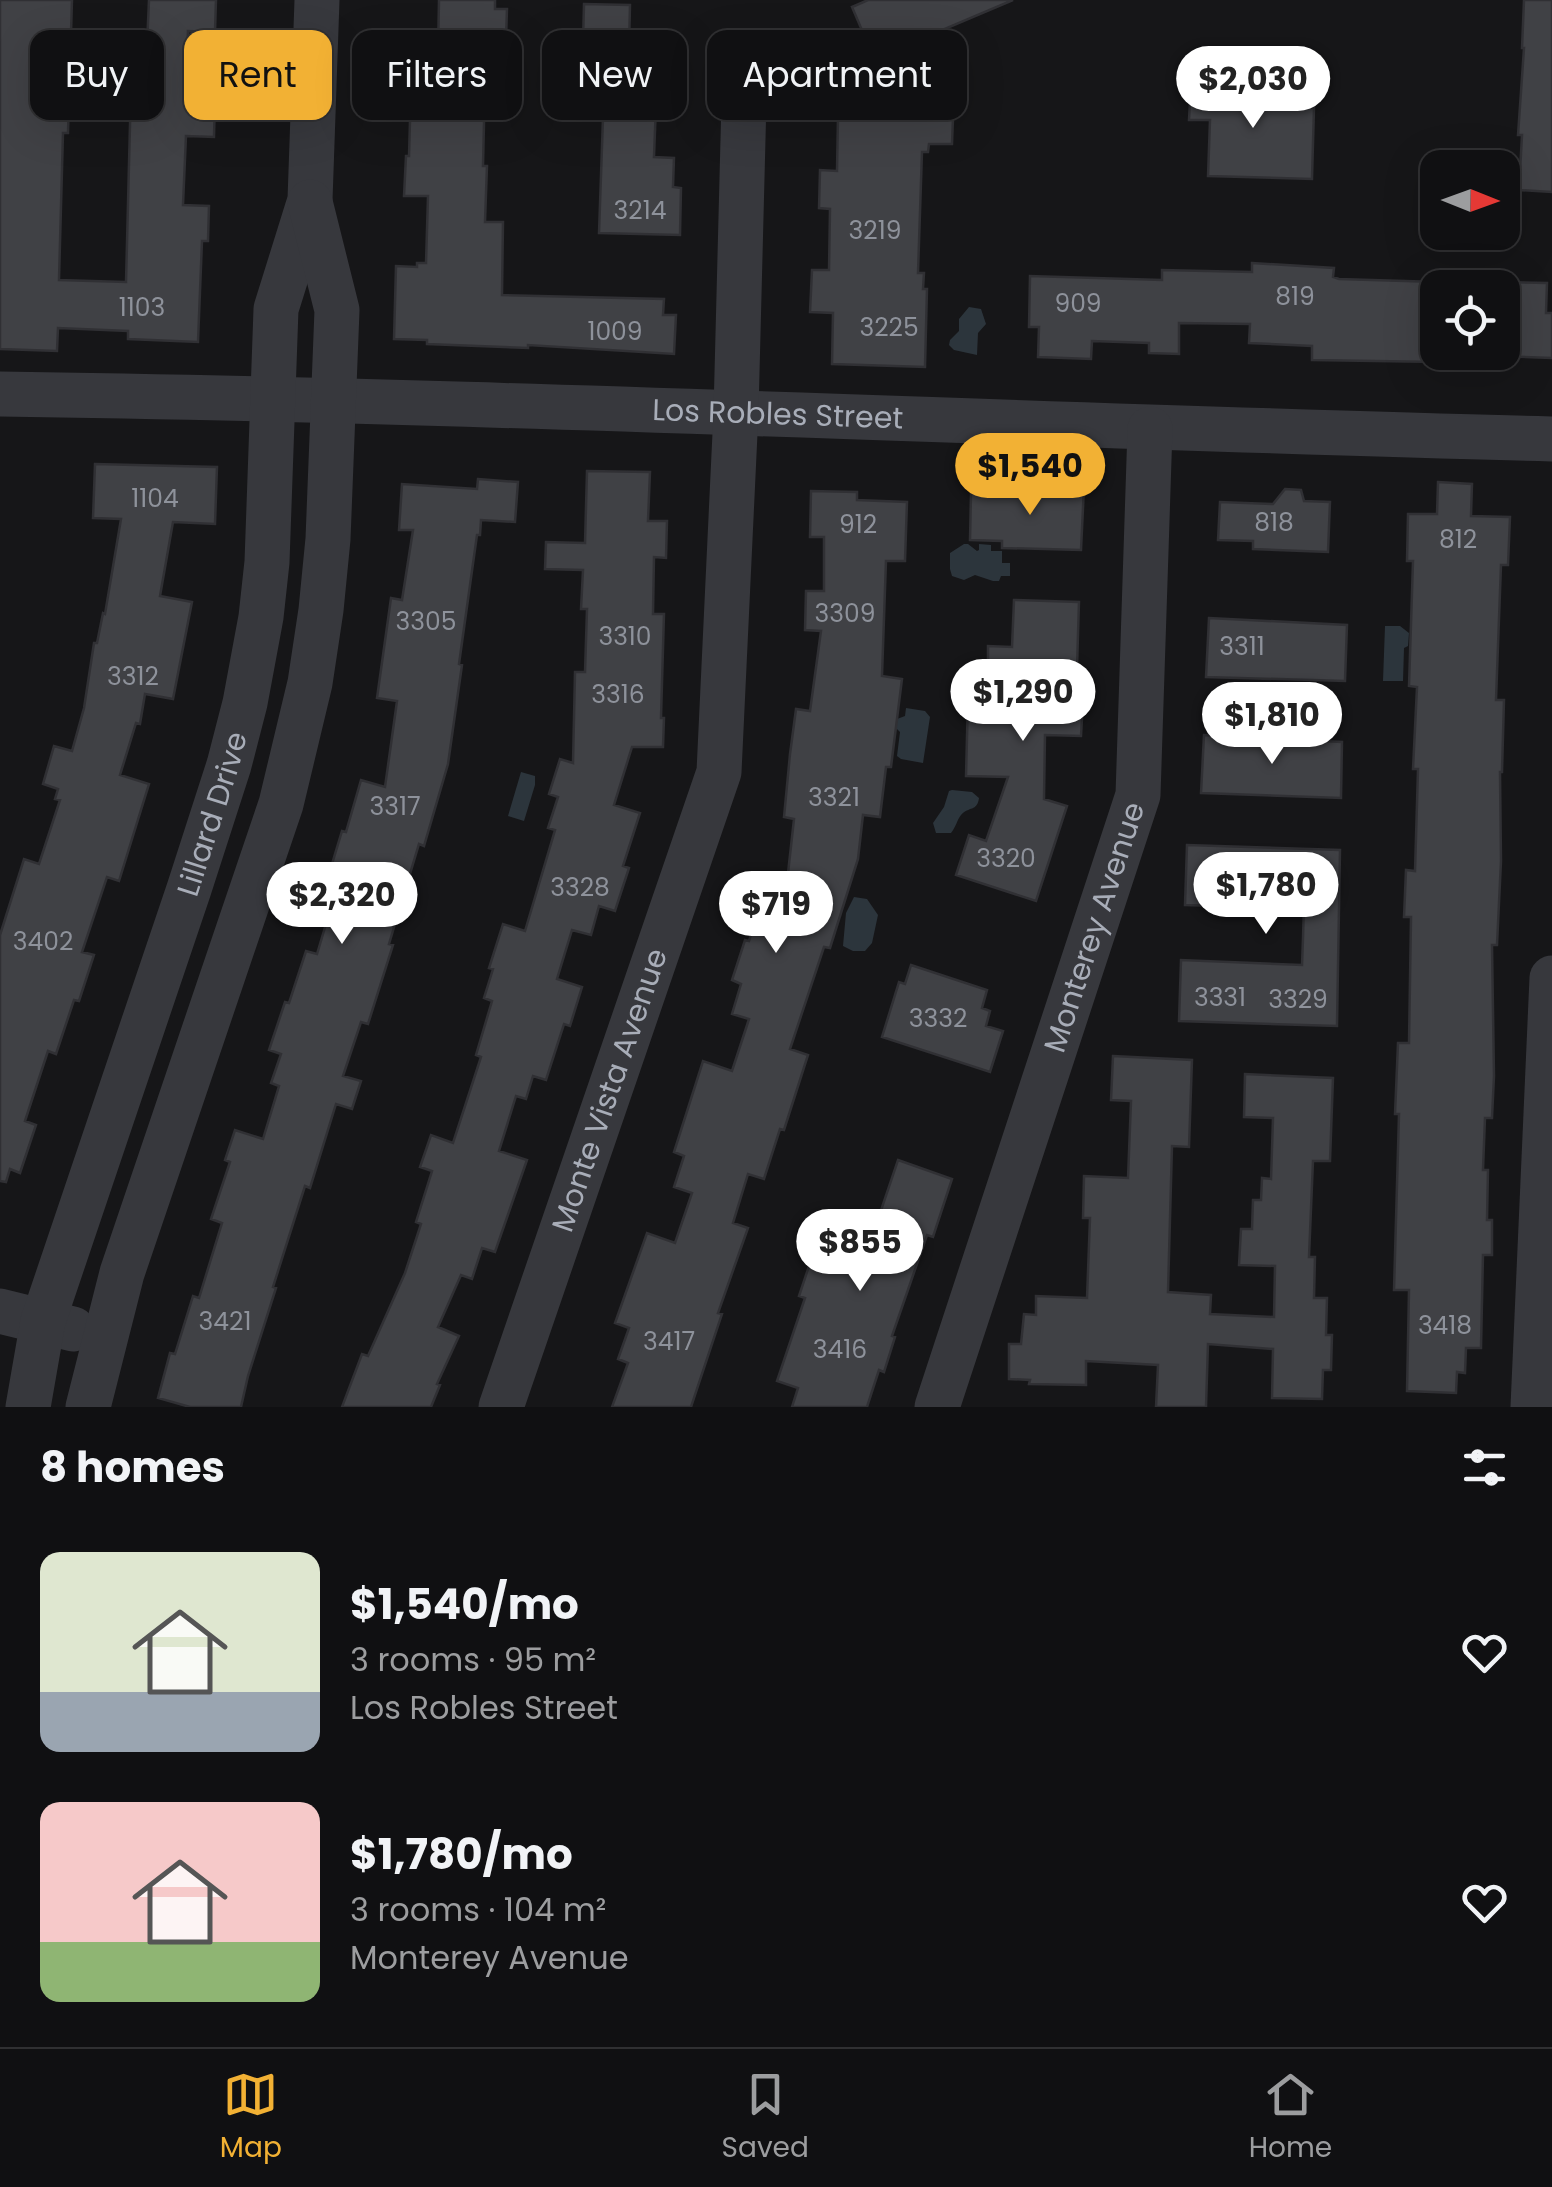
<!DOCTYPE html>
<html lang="en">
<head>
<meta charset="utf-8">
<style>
  :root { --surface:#101012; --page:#19191b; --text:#f1f3f6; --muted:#9c9d9f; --line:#303032; --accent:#f2b134 }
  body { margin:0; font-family:Poppins,sans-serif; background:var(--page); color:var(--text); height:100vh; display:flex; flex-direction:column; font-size:38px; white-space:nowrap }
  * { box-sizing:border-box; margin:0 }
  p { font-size:32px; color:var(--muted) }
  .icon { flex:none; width:55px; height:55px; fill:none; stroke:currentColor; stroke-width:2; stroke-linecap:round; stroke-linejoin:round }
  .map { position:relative; height:1407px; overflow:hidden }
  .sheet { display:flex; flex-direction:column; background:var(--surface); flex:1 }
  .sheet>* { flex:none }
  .guide { position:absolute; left:30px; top:30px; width:1000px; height:90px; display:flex; gap:20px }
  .needle { width:65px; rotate:91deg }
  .buttons { position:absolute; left:1420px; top:150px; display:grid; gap:20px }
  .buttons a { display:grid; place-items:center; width:100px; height:100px; border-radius:20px; background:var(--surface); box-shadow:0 10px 40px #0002,0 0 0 2px var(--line); font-size:50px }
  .price { position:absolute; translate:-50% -85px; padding:0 22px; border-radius:35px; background:#fff; color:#222; font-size:32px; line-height:65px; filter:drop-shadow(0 2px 5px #0008) }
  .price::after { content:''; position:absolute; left:50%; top:60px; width:30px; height:22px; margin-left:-15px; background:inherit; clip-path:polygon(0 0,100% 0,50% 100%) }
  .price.current { background:var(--accent); color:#111 }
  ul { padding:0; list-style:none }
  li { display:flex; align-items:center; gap:30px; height:250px; padding:0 40px }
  li span { display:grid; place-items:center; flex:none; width:280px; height:200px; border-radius:20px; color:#555 }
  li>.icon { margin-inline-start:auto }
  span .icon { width:120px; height:120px; fill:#fffc; stroke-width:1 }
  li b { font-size:42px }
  h2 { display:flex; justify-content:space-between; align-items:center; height:120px; padding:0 40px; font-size:42px }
  .pill { padding:0 35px; border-radius:20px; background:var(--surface); box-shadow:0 10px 40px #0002,0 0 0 2px var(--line); font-size:35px; line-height:90px }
  .pill.current { background:var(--accent); color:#111 }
  .tab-bar { display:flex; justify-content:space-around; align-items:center; height:140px; border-top:2px solid var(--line); background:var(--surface); font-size:28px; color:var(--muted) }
  .tab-bar a { display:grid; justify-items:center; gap:5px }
  .tab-bar .current { color:var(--accent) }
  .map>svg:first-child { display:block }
  .water { fill:#2c353c }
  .building { fill:#404145; stroke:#303034; stroke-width:2.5 }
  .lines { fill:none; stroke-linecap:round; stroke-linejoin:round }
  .minor { stroke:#37383d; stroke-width:45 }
  .labels { text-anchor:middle; stroke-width:10; stroke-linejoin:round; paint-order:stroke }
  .number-label { font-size:25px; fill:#8e929b }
  .street-label { font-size:30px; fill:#a8adb8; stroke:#111113 }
</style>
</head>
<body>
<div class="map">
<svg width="1552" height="1407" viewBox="0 0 1552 1407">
  <rect width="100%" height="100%" fill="#161618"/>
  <path class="water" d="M 969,307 L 981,309 L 986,324 L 978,333 L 977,355 L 954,350 L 949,345 L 950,340 L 959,331 L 959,319 Z
    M 964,544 L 968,544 L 977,551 L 979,550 L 979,544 L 991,545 L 991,551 L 1002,551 L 1002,563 L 1010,563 L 1010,576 L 1001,576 L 999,581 L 993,581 L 975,575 L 964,580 L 952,576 L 950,569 L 950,553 Z
    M 1385,626 L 1400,626 L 1409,633 L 1408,646 L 1404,648 L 1403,681 L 1383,681 Z
    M 906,708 L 925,711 L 930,717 L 923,763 L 901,759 L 897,756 L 900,732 L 896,728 L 897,719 L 905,716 Z
    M 521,772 L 535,776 L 535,785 L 524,821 L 508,816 Z
    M 952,790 L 972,792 L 979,798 C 977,812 969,806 961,815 C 957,820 956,827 951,833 L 936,833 L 933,823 L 944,807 L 949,791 Z
    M 854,897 L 867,899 L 878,915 L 872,943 L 865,951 L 853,951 L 843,946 L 846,913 Z"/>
  <path class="building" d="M 0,0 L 72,0 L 68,133 L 63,133 L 59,280 L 126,282 L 132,45 L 147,45 L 149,0 L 216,0 L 215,32 L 188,31 L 185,99 L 215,100 L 214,137 L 186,136 L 183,205 L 209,206 L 208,241 L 202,241 L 198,342 L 128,339 L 128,331 L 58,328 L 57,351 L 0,349 Z
    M 439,0 L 495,0 L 495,9 L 507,9 L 506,39 L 486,39 L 483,166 L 487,166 L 485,222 L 503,222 L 502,295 L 664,299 L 663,315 L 676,315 L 674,354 L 528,345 L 528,348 L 427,344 L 427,340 L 394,339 L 396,266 L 417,267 L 417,263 L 426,263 L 428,196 L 404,196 L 406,156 L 409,156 L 412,48 L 438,49 Z
    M 868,0 L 1013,0 L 935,33 L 934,93 L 954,93 L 952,144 L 929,144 L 928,152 L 922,152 L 918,273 L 924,273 L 923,289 L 927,289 L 925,367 L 832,364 L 833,313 L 810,312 L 812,270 L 829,270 L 830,209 L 819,208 L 820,170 L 837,171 L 838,115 L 874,116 L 876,63 L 852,7 Z
    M 1524,0 L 1552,0 L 1552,192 L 1519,190 L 1522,135 L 1518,135 L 1524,48 L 1522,48 Z
    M 584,4 L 630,5 L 629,49 L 643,50 L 643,80 L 657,80 L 654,157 L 674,158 L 673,187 L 681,188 L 680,235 L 599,233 L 603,117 L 581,116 Z
    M 1207,78 L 1265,79 L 1264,107 L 1314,108 L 1312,179 L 1208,176 L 1210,120 L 1189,120 L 1191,82 L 1207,82 Z
    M 1252,263 L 1334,268 L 1333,277 L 1339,279 L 1438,282 L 1438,362 L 1312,360 L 1312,346 L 1249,343 L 1250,324 L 1179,323 L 1179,354 L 1149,353 L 1149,343 L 1092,341 L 1091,359 L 1038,357 L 1039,327 L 1029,327 L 1030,276 L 1162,280 L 1162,270 L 1252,272 Z
    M 1502,282 L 1547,283 L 1546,313 L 1552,313 L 1552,358 L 1502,356 Z
    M 95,464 L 217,467 L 215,524 L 173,522 L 160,596 L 192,602 L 173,699 L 145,694 L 140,724 L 136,723 L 120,775 L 149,784 L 119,881 L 107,877 L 82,952 L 94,955 L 79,1001 L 74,1000 L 56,1054 L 48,1051 L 25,1121 L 36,1125 L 20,1173 L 10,1169 L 6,1182 L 0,1181 L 0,935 L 24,859 L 39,864 L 60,800 L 55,799 L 58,789 L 43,784 L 54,746 L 72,751 L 84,708 L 94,643 L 97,643 L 103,613 L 105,614 L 121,519 L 93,518 Z
    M 587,471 L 650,472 L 648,521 L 667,521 L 666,558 L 654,557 L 653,614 L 664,614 L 661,718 L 664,718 L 663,747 L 632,747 L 614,805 L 640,813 L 623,866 L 629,868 L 615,911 L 599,906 L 591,935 L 572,930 L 557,979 L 582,987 L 570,1026 L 564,1024 L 546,1080 L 533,1076 L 526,1099 L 516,1096 L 499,1151 L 527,1160 L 495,1252 L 482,1248 L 472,1279 L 461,1275 L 438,1327 L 459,1336 L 437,1384 L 440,1385 L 431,1407 L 342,1407 L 362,1354 L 368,1356 L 405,1273 L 421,1224 L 416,1222 L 432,1171 L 420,1167 L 431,1135 L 453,1143 L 481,1057 L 476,1055 L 492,1001 L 484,998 L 493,969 L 489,968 L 503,924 L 525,931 L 555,830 L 548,828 L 558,797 L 549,794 L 560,759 L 573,763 L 575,672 L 585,672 L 587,609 L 581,609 L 583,570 L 545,569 L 546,542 L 585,543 Z
    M 478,479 L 518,482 L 515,522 L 481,520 L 480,535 L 477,535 L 459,664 L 462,665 L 448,764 L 424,846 L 419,844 L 389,944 L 393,945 L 368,1024 L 361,1022 L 343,1076 L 361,1081 L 352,1109 L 336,1104 L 310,1188 L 305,1186 L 273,1287 L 276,1288 L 248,1376 L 241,1407 L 190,1407 L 158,1398 L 170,1353 L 175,1354 L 193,1296 L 199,1298 L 222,1223 L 211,1219 L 230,1162 L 225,1160 L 235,1130 L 263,1139 L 279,1086 L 271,1083 L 281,1054 L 269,1050 L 285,1002 L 289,1003 L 306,951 L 317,954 L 340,877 L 329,874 L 342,831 L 346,832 L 361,780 L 385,787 L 397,701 L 377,698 L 391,598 L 402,600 L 413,530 L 399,530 L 402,484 L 477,489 Z
    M 1438,482 L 1472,484 L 1471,516 L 1510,517 L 1508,565 L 1501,565 L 1496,700 L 1504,700 L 1502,772 L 1500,772 L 1501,861 L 1497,945 L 1492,945 L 1494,1076 L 1492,1118 L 1485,1118 L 1483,1170 L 1488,1170 L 1487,1220 L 1492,1220 L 1492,1255 L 1483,1255 L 1481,1348 L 1466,1348 L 1465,1373 L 1457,1372 L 1456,1393 L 1407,1391 L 1409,1290 L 1394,1290 L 1399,1114 L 1395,1114 L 1398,1043 L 1409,1043 L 1411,917 L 1404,917 L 1406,870 L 1415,871 L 1418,769 L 1413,769 L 1417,687 L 1409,686 L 1413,561 L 1407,561 L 1408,514 L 1437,514 Z
    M 1036,485 L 1084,487 L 1081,550 L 1002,548 L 1002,541 L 970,540 L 971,493 L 1003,494 L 1003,489 L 1036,490 Z
    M 1285,489 L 1301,490 L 1304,501 L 1330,502 L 1328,552 L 1253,549 L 1253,541 L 1218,540 L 1220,502 L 1273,504 Z
    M 811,491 L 857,492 L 857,500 L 907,502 L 905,561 L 886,561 L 882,676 L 902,679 L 891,767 L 886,767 L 880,817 L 863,815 L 858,859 L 830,948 L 824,947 L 790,1049 L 808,1055 L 784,1130 L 780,1129 L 764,1179 L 748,1174 L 733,1223 L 748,1228 L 718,1313 L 722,1314 L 691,1407 L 612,1407 L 628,1363 L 618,1359 L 629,1328 L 615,1323 L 647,1233 L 675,1243 L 692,1193 L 674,1187 L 684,1156 L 674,1152 L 703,1061 L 732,1071 L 749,1019 L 732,1014 L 741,984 L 732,980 L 745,940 L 749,941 L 767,885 L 786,891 L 794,819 L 784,817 L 790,754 L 796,709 L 810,711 L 821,631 L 805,630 L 806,591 L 824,591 L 824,537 L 810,537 Z
    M 1014,600 L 1079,602 L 1076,701 L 1083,701 L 1081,736 L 1045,735 L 1044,799 L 1067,806 L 1036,901 L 956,875 L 969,835 L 986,841 L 1008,777 L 966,776 L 968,698 L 988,699 L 988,646 L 1012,647 Z
    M 1209,618 L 1347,625 L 1345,681 L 1206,677 Z
    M 1204,735 L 1342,742 L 1341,798 L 1201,793 Z
    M 1187,845 L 1340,850 L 1337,1026 L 1179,1021 L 1181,960 L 1302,965 L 1303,938 L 1304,904 L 1250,902 L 1249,907 L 1185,905 Z
    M 911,965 L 987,990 L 982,1008 L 990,1011 L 986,1026 L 1003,1031 L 990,1072 L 882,1037 L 899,982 L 905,984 Z
    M 1113,1056 L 1192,1060 L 1189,1147 L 1172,1146 L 1168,1292 L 1211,1295 L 1210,1314 L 1274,1317 L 1275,1266 L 1239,1265 L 1241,1229 L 1252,1229 L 1253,1200 L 1261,1200 L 1262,1178 L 1271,1179 L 1273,1118 L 1244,1117 L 1245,1074 L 1333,1078 L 1330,1161 L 1313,1161 L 1309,1257 L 1315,1257 L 1314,1298 L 1327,1298 L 1326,1335 L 1332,1335 L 1331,1370 L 1323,1370 L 1322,1399 L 1272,1398 L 1273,1349 L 1208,1344 L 1206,1407 L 1156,1407 L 1158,1365 L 1086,1361 L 1086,1385 L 1029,1384 L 1030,1380 L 1009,1379 L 1009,1344 L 1021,1344 L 1024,1314 L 1036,1315 L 1036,1296 L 1087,1298 L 1090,1218 L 1083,1218 L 1084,1176 L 1128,1178 L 1131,1101 L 1111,1100 Z
    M 898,1160 L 952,1179 L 933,1237 L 927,1235 L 892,1336 L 895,1337 L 884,1372 L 879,1370 L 867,1407 L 792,1407 L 798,1388 L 777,1381 L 805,1298 L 799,1296 L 825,1218 L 873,1234 Z"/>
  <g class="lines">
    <g class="minor">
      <path id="s1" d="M 0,394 C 518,401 1035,426 1552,439"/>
      <path d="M 0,1311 L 73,1329"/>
      <path id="s2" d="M 28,1407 L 43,1321 L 189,889 L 229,765 L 245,703 L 261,617 L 267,562 L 276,309 L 310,200 L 317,0"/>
      <path d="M 88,1407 L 122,1273 L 281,804 L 310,683 L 321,610 L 328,539 L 337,310 L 310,202"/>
      <path id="s3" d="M 501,1407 L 719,772 L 736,412 L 745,61"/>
      <path id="s4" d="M 937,1407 L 1138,795 L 1150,429"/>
      <path d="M 1533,1407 L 1552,978"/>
    </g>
  </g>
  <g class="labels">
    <g class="number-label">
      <text x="640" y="219">3214</text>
      <text x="875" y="239">3219</text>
      <text x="1295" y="305">819</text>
      <text x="1078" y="312">909</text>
      <text x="142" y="316">1103</text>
      <text x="889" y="336">3225</text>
      <text x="615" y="340">1009</text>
      <text x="155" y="507">1104</text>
      <text x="1274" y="531">818</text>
      <text x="858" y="533">912</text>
      <text x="1458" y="548">812</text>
      <text x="845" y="622">3309</text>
      <text x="426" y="630">3305</text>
      <text x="625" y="645">3310</text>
      <text x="1242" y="655">3311</text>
      <text x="133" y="685">3312</text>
      <text x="618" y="703">3316</text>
      <text x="834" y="806">3321</text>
      <text x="395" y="815">3317</text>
      <text x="1006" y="867">3320</text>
      <text x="580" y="896">3328</text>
      <text x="43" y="950">3402</text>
      <text x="1220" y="1006">3331</text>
      <text x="1298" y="1008">3329</text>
      <text x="938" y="1027">3332</text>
      <text x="225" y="1330">3421</text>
      <text x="1445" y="1334">3418</text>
      <text x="669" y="1350">3417</text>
      <text x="840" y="1358">3416</text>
    </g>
    <g class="street-label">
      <text dy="10" stroke="none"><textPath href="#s1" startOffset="778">Los Robles Street</textPath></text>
      <text dy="10" stroke="none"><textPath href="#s2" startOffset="622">Lillard Drive</textPath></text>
      <text dy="10" stroke="none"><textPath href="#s4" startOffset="505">Monterey Avenue</textPath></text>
      <text dy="10" stroke="none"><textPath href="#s3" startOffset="335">Monte Vista Avenue</textPath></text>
    </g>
  </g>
</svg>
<div class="buttons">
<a><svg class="needle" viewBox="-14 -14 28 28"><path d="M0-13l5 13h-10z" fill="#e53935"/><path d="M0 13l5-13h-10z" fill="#9c9d9f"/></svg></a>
<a><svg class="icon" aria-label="locate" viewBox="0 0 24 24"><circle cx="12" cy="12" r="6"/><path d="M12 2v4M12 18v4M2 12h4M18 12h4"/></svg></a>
</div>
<b class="price" style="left:1253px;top:131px">$2,030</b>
<b class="price current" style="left:1030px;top:518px">$1,540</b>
<b class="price" style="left:1023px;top:744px">$1,290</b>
<b class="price" style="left:1272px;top:767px">$1,810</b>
<b class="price" style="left:1266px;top:937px">$1,780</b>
<b class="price" style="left:342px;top:947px">$2,320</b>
<b class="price" style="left:776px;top:956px">$719</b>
<b class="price" style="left:860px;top:1294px">$855</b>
<div class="guide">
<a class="pill">Buy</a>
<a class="pill current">Rent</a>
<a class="pill">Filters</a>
<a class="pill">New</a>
<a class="pill">Apartment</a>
</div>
</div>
<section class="sheet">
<h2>8 homes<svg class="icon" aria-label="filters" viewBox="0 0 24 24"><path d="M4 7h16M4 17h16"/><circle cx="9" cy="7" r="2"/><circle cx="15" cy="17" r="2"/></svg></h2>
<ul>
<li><span style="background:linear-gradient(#dfe7d0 70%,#9aa5b1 0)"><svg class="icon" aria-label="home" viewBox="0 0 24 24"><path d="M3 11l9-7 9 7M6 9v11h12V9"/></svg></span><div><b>$1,540/mo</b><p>3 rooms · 95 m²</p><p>Los Robles Street</p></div><svg class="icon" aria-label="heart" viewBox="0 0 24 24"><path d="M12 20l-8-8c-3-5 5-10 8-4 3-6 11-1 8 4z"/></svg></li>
<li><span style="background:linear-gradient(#f6c9c9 70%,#8fb573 0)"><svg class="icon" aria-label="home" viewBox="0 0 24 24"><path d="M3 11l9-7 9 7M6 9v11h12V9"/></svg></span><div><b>$1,780/mo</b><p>3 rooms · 104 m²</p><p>Monterey Avenue</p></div><svg class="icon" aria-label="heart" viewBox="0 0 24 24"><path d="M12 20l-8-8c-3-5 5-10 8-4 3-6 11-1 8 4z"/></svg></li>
</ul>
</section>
<nav class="tab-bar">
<a class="current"><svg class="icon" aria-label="map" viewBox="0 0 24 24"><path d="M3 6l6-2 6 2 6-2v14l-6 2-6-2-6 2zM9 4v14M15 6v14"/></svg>Map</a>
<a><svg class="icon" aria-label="saved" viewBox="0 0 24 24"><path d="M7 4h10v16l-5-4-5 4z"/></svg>Saved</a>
<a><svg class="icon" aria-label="home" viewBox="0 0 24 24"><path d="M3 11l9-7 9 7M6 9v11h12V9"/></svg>Home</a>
</nav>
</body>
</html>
